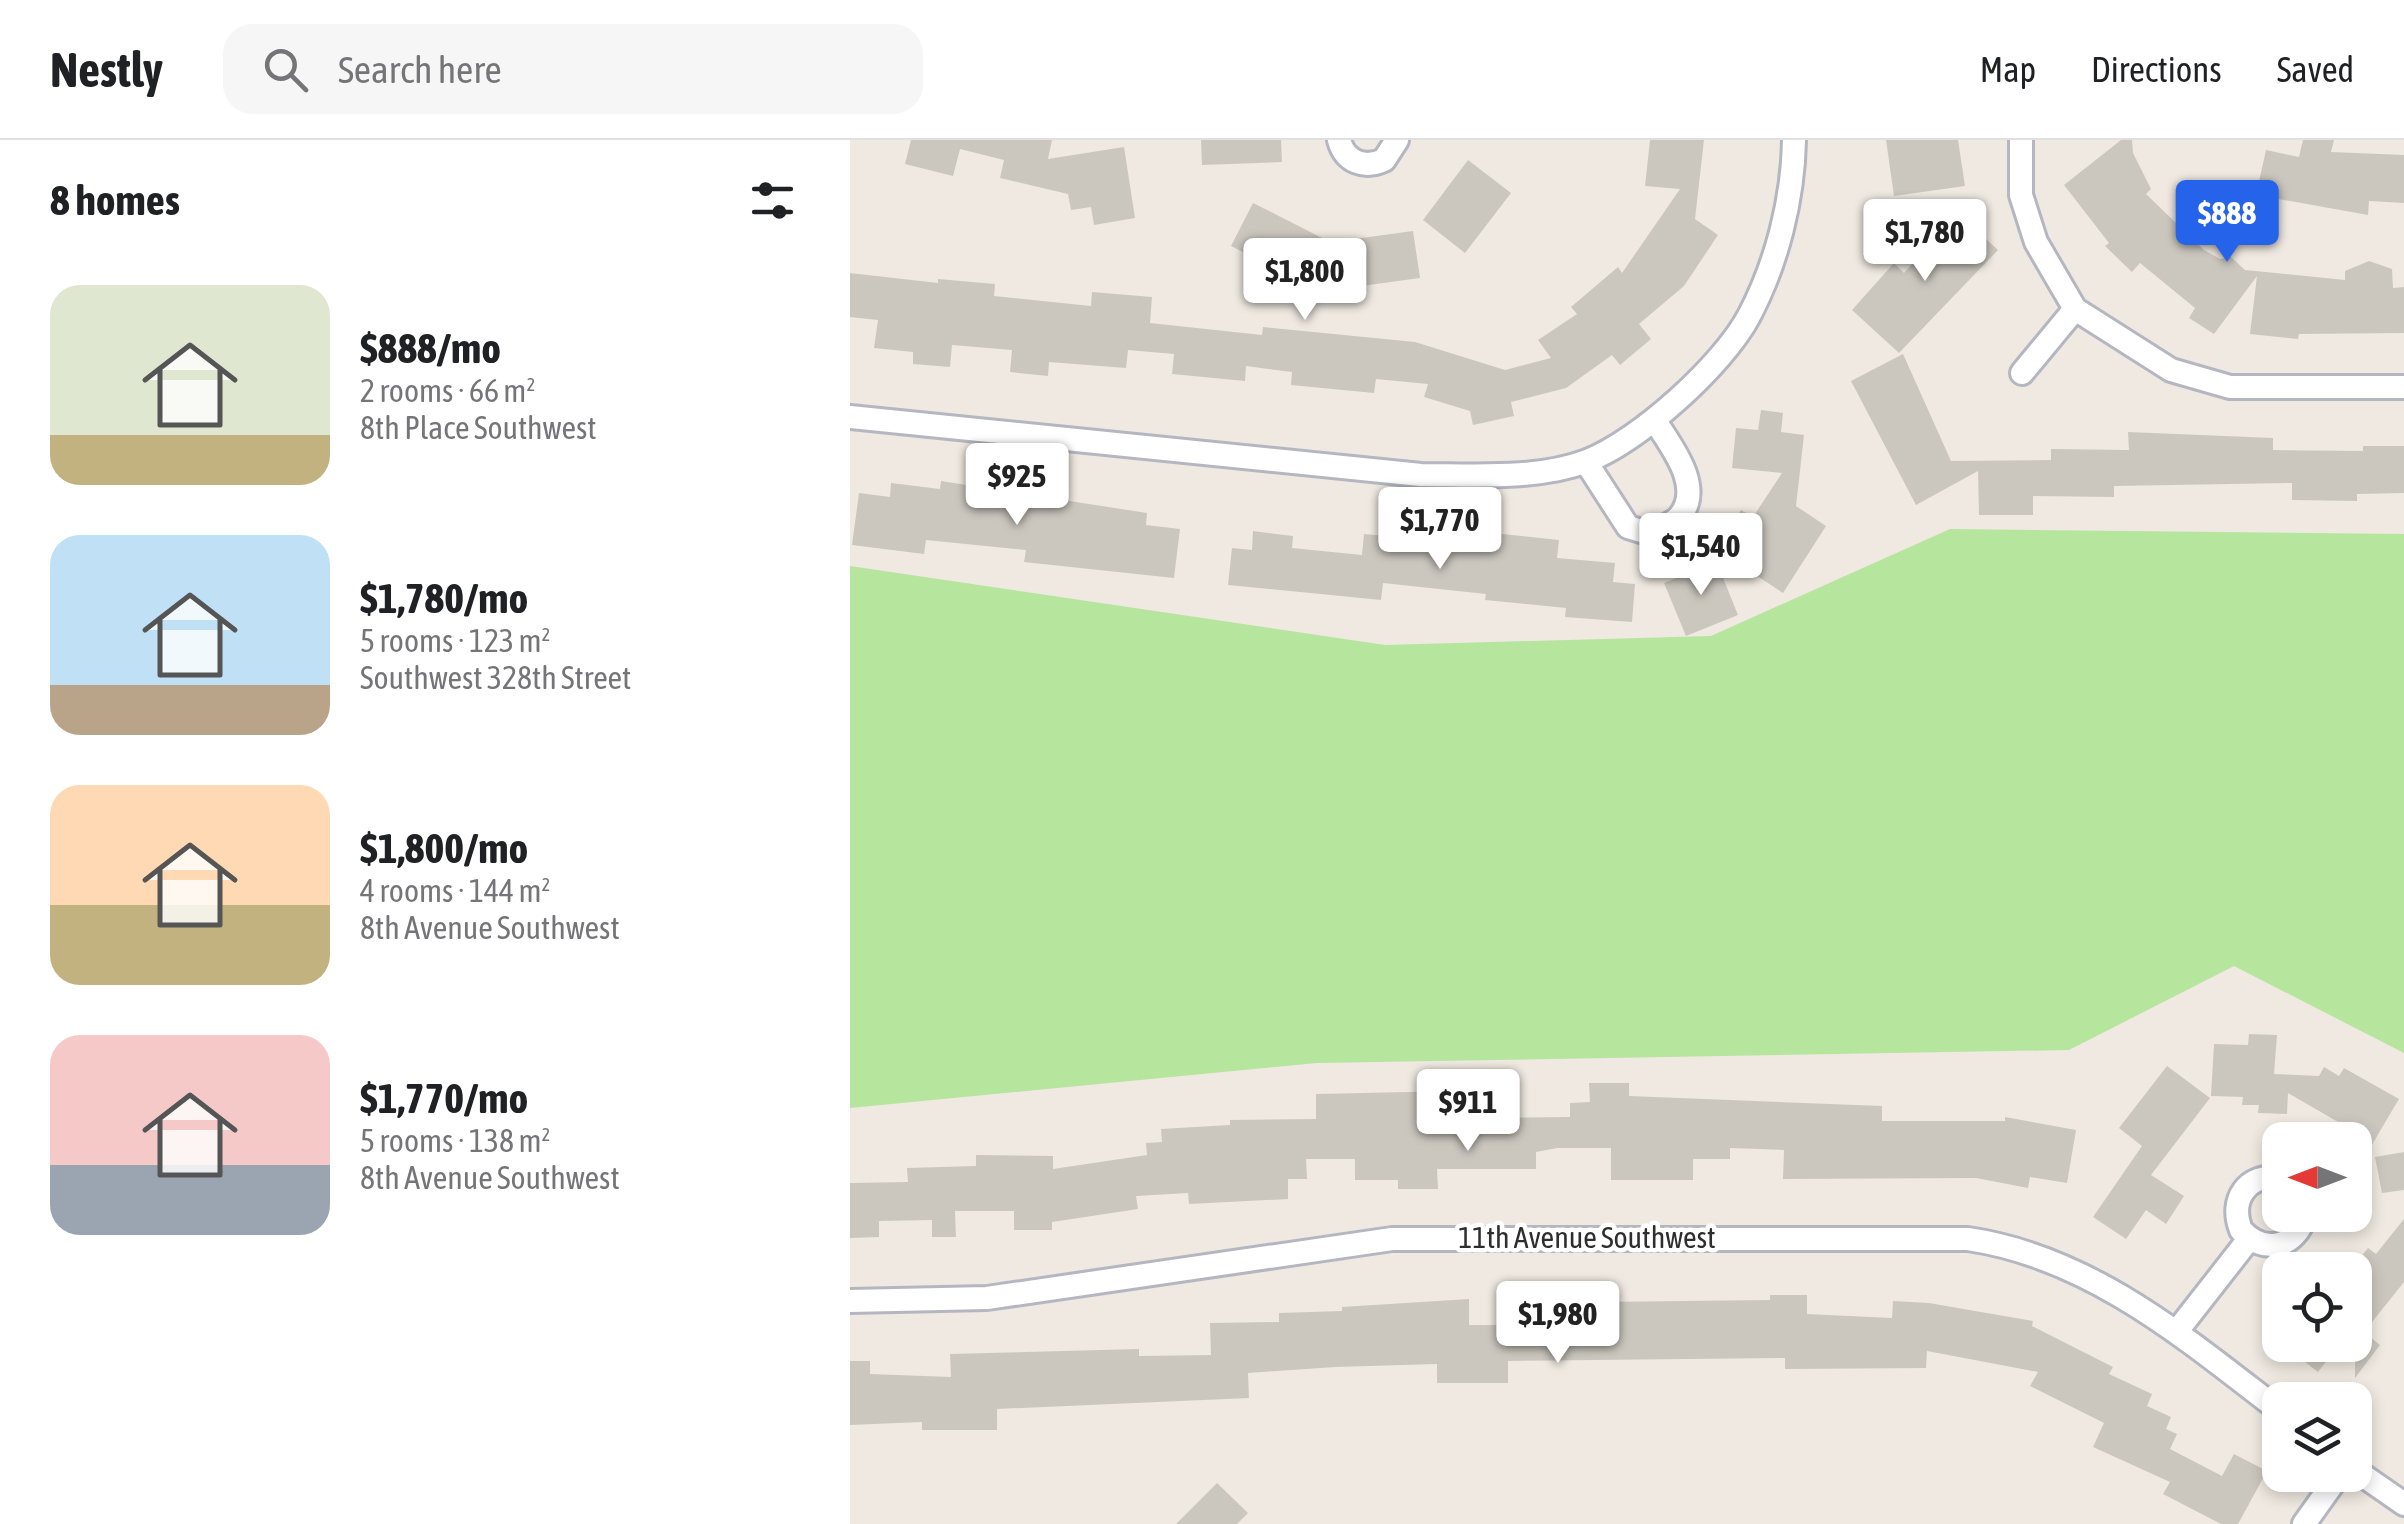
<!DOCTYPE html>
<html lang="en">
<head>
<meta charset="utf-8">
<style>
  :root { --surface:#fff; --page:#f6f6f6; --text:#202124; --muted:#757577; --line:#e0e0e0; --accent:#2563eb }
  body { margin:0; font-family:"Asap Condensed",sans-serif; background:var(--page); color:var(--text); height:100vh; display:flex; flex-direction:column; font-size:38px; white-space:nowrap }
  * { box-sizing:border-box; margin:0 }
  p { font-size:32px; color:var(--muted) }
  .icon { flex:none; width:55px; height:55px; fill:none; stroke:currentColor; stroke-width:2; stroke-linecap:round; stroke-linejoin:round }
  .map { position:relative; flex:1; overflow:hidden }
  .drawer { display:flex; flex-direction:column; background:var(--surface); width:850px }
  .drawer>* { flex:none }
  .needle { width:65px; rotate:270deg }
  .controls { position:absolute; left:1412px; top:982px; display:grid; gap:20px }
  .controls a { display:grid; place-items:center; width:110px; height:110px; border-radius:20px; background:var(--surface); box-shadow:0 5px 15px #0003; font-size:50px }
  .price { position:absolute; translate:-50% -85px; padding:0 22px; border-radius:10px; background:#fff; color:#222; font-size:32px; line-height:65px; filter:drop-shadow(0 2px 5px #0008) }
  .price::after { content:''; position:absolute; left:50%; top:60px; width:30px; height:22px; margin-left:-15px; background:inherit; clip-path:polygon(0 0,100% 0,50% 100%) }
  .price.on { background:var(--accent); color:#fff }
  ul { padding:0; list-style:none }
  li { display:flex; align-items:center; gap:30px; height:250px; padding:0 50px }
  li span { display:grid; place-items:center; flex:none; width:280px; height:200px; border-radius:30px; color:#555 }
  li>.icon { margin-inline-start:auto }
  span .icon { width:120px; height:120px; fill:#fffc; stroke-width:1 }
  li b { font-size:42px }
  h2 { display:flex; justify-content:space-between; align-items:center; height:120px; padding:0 50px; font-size:42px }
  header { display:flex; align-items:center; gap:60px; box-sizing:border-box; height:140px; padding:0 50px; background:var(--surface); border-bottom:2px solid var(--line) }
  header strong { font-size:48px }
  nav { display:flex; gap:55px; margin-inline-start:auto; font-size:35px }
  .search { width:700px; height:90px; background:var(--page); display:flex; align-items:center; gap:25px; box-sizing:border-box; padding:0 35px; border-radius:30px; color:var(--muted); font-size:38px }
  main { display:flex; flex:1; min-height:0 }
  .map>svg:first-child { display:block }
  .green { fill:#b6e59e }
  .building { fill:#cbc7bf }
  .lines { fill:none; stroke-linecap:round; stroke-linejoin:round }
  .street-casing { stroke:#b4b7c1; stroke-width:28 }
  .street { stroke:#fff; stroke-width:22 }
  .labels { text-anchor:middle; stroke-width:9; stroke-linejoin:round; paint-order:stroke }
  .street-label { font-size:30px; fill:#2e2e2e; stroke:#fff }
</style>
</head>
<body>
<header>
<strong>Nestly</strong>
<div class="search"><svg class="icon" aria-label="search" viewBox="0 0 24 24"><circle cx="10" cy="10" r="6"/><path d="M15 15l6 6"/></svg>Search here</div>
<nav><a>Map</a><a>Directions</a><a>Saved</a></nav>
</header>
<main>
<section class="drawer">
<h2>8 homes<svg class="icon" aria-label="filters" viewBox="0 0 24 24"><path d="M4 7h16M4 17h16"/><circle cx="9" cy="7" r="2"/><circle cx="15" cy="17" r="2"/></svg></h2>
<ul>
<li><span style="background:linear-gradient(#dfe7d0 75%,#c2b280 0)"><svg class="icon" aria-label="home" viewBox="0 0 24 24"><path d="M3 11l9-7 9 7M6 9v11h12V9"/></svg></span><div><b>$888/mo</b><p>2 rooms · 66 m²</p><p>8th Place Southwest</p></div></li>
<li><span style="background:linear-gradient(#bfe0f5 75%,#b9a48a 0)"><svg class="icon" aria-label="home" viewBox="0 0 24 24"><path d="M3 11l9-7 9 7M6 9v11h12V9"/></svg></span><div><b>$1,780/mo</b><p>5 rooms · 123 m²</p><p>Southwest 328th Street</p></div></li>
<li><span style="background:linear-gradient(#ffd9b3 60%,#c2b280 0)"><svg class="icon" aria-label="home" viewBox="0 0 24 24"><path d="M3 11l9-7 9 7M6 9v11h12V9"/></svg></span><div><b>$1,800/mo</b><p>4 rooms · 144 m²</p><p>8th Avenue Southwest</p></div></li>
<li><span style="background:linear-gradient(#f6c9c9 65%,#9aa5b1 0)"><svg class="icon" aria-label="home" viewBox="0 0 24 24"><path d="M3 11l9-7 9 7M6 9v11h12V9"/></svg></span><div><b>$1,770/mo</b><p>5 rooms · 138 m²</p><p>8th Avenue Southwest</p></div></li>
</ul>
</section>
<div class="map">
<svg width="1554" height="1384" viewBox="0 0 1554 1384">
  <rect width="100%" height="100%" fill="#efe9e1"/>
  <path class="green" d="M 1100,389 L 1554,394 L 1554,913 L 1384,826 L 1219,910 L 467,923 L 0,968 L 0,426 L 535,505 L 861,496 Z"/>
  <path class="building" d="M 61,0 L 202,0 L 198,19 L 274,7 L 285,78 L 244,85 L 241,67 L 221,70 L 218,54 L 150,38 L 154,20 L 110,9 L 103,36 L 55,24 Z
    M 351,0 L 431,0 L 432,22 L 352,25 Z
    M 800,0 L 854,0 L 845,79 L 868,95 L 834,146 L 789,184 L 801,199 L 770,225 L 762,215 L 716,248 L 661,262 L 664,276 L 623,285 L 620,271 L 574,257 L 578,244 L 526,239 L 524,253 L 441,245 L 442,232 L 396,226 L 395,241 L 322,234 L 324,214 L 278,210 L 276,228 L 199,222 L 198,236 L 160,232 L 162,210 L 102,205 L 100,227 L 63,224 L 63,212 L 24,208 L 28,180 L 0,177 L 0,133 L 88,143 L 88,139 L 145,144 L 144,156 L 241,166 L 242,152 L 302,157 L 300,183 L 412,195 L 413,187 L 565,202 L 655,230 L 701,218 L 688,200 L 727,174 L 721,167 L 768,127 L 772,133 L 830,49 L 795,46 Z
    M 1036,0 L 1108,0 L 1115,46 L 1044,56 Z
    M 1271,0 L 1282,0 L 1283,13 L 1301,49 L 1296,54 L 1354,110 L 1370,119 L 1381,117 L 1395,130 L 1495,140 L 1495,131 L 1519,121 L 1542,129 L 1543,148 L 1554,147 L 1554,193 L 1449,194 L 1448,199 L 1400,194 L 1407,136 L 1364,194 L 1339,178 L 1345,168 L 1290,123 L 1282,132 L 1255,106 L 1259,103 L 1214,45 Z
    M 1453,0 L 1484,0 L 1481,12 L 1554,15 L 1554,63 L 1519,61 L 1518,75 L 1406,55 L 1416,10 L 1449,17 Z
    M 618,20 L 661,53 L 615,113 L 573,80 Z
    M 403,63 L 480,102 L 458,145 L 381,106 Z
    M 1108,73 L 1148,110 L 1049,213 L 1002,170 L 1044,123 L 1054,133 Z
    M 563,91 L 570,138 L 504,147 L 497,100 Z
    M 1053,214 L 1101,321 L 1201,320 L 1201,309 L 1279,310 L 1278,292 L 1423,298 L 1423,310 L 1513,311 L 1513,306 L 1554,306 L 1554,353 L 1507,354 L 1507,361 L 1442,360 L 1442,343 L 1264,346 L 1264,357 L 1183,356 L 1183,375 L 1129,375 L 1128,331 L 1066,365 L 1001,241 Z
    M 911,270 L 933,273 L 931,292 L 954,295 L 946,366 L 976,386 L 933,453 L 866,409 L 891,370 L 903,377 L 932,333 L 882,328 L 886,288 L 908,290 Z
    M 91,341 L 297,373 L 296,385 L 330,389 L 324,438 L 174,422 L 176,410 L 76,400 L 74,414 L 2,405 L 9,353 L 40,357 L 41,343 L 90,349 Z
    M 403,391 L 443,396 L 442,408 L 512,415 L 514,394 L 641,406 L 643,393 L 709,400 L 707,418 L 765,423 L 763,442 L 785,444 L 782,482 L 715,477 L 716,468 L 635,460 L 636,454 L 533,443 L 531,460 L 378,445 L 382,408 L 402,410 Z
    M 863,413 L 888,475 L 836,496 L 814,443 L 854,427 Z
    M 1399,894 L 1427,895 L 1424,934 L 1469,936 L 1474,927 L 1489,936 L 1494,928 L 1549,959 L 1517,1013 L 1505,1007 L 1505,1000 L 1482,993 L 1488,982 L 1438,953 L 1437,974 L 1408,973 L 1409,965 L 1392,965 L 1393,957 L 1361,956 L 1364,904 L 1398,905 Z
    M 1317,926 L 1360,958 L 1301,1035 L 1334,1056 L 1316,1084 L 1296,1070 L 1276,1099 L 1243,1077 L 1292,1006 L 1269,988 Z
    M 739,943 L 779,943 L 779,956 L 1032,966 L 1032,981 L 1155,981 L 1155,977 L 1226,990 L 1217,1043 L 1180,1037 L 1178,1048 L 1126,1038 L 933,1039 L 934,1010 L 880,1008 L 880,1019 L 843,1019 L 843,1040 L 761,1040 L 761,1008 L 707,1008 L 686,1012 L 686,1029 L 587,1029 L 588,1049 L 548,1049 L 548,1040 L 505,1040 L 505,1019 L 456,1019 L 457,1039 L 438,1039 L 438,1059 L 339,1064 L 338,1053 L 286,1056 L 288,1069 L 202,1082 L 202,1090 L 164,1090 L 164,1071 L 105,1071 L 106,1097 L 82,1097 L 82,1080 L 29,1081 L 29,1097 L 0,1098 L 0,1043 L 58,1042 L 57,1028 L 126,1026 L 126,1015 L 203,1016 L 203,1029 L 297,1015 L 296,1003 L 312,1002 L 311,989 L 380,985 L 380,980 L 466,979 L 466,954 L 606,951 L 606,971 L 626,971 L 626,978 L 720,977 L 720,963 L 740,962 Z
    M 1554,1012 L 1554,1050 L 1532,1053 L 1525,1017 Z
    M 1554,1079 L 1554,1142 L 1514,1192 L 1530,1205 L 1505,1238 L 1505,1124 L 1518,1108 L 1526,1114 Z
    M 920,1155 L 957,1155 L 957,1174 L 1042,1178 L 1043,1161 L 1079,1163 L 1183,1181 L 1182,1186 L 1263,1227 L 1259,1234 L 1302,1254 L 1297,1266 L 1321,1277 L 1316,1289 L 1327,1294 L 1320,1309 L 1372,1336 L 1384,1314 L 1417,1331 L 1388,1384 L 1371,1384 L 1313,1354 L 1320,1342 L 1243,1307 L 1254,1283 L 1180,1246 L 1188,1232 L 1077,1211 L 1076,1228 L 935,1229 L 935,1218 L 658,1221 L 658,1243 L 587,1243 L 587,1224 L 485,1227 L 398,1233 L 399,1258 L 147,1269 L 147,1290 L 72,1290 L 72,1282 L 0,1285 L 0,1221 L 20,1221 L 20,1234 L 101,1237 L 100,1214 L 289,1209 L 289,1216 L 361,1215 L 360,1183 L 429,1182 L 429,1173 L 492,1171 L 492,1167 L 619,1159 L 619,1185 L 665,1185 L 665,1171 L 749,1170 L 749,1162 L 920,1160 Z
    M 1433,1205 L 1489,1205 L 1468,1232 Z
    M 367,1343 L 398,1373 L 387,1384 L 326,1384 Z"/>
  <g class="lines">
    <defs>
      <path id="street" d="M 489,0 C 495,22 514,29 534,20 L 547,0
        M 1171,0 L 1171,55 L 1186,102 L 1225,169 L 1321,230 L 1380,247 L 1554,247
        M 1172,233 L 1225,169
        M 0,277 L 571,335 C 623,335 687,340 737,321 C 789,301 873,225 899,176 C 927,123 943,59 944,0
        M 736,322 L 778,387 L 801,394 C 809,389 823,384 829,377 C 855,348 821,306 805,281
        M 1430,1038 C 1397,1033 1379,1060 1391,1090 C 1414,1115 1446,1108 1455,1075
        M 0,1161 L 137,1158 L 542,1099 L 1118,1099 C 1240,1117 1335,1198 1430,1271
        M 1327,1191 L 1399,1099
        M 1505,1330 L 1554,1364
        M 1454,1384 L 1489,1335"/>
    </defs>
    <use href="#street" class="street-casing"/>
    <use href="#street" class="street"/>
  </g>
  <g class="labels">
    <g class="street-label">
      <text x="737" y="1108">11th Avenue Southwest</text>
    </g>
  </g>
</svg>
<div class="controls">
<a><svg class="needle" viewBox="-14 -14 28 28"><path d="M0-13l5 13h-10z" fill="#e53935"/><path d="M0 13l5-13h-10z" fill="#757577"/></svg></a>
<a><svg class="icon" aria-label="locate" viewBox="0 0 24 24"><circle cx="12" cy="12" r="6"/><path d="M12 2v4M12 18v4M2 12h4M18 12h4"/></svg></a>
<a><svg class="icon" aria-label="layers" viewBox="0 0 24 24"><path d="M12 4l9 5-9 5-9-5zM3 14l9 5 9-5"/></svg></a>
</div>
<b class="price on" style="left:1377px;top:125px">$888</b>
<b class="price" style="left:1075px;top:144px">$1,780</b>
<b class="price" style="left:455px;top:183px">$1,800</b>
<b class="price" style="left:167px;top:388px">$925</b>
<b class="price" style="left:590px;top:432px">$1,770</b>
<b class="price" style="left:851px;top:458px">$1,540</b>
<b class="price" style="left:618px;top:1014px">$911</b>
<b class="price" style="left:708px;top:1226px">$1,980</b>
</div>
</main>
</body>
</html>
